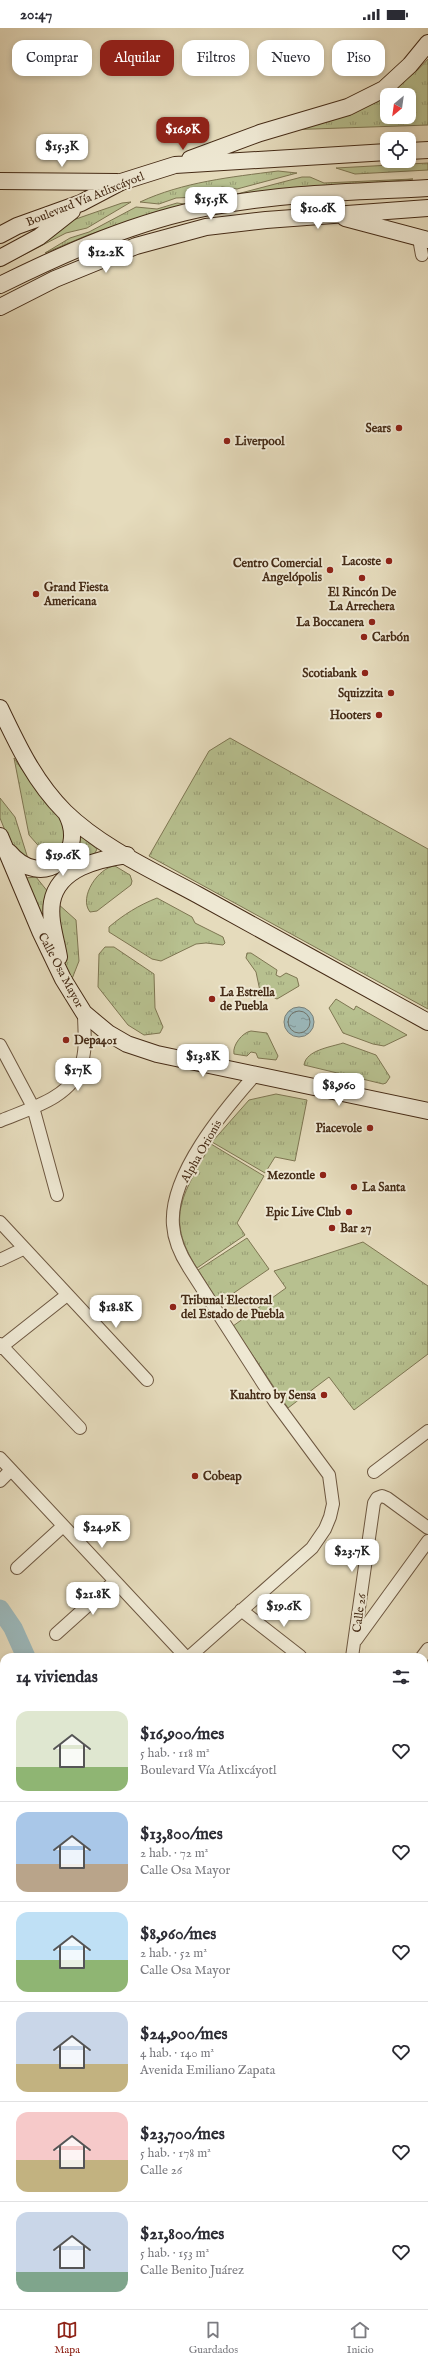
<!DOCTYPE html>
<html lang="es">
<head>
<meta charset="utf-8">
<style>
  :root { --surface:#fff; --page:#f7f7f7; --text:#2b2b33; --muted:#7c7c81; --line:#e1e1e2; --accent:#8f2418 }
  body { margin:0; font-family:"IM FELL English",serif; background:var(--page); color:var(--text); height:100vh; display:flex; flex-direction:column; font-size:15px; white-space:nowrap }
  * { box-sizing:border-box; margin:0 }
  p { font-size:13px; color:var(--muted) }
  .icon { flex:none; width:22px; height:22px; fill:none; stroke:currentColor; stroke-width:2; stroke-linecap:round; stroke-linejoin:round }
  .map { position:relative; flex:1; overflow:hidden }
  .drawer { position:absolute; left:0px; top:1625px; width:428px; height:656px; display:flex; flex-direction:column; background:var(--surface); border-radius:12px 12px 0 0; box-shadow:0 2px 6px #0003 }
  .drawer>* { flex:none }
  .banner { position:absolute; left:12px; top:12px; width:404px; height:36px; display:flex; gap:8px }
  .needle { width:26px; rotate:209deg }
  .controls { position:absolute; left:380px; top:60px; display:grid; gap:8px }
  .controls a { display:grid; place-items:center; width:36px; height:36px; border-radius:8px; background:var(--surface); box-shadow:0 2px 6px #0003; font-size:20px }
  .price { position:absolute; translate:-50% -34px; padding:0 9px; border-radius:8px; background:#fff; color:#222; font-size:13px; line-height:26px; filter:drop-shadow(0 1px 2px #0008) }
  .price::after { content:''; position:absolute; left:50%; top:24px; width:12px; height:9px; margin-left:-6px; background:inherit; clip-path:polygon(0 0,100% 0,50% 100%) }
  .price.active { background:var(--accent); color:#fff }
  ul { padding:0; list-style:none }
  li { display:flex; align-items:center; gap:12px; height:100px; padding:0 16px }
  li+li { border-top:1px solid var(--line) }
  li span { display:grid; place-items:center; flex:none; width:112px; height:80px; border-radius:12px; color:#555 }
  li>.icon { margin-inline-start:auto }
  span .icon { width:48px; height:48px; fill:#fffc; stroke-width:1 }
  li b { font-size:17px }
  h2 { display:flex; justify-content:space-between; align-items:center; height:48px; padding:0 16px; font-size:17px }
  .pill { padding:0 14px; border-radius:12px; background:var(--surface); box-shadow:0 2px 6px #0003; font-size:14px; line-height:36px }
  .pill.active { background:var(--accent); color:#fff }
  .status { display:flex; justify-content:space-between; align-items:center; height:28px; padding:0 20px; background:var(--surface); direction:ltr }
  .status svg { height:11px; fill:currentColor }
  .tabs { display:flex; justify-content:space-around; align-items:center; height:56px; border-top:1px solid var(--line); background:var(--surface); font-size:11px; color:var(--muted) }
  .tabs a { display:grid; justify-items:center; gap:2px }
  .tabs .active { color:var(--accent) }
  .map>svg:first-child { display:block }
  .grass { fill:url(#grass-tufts); stroke:#7e7652; fill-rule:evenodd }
  .water { fill:url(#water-ripples); stroke:#798079 }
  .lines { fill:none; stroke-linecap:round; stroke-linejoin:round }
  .shore { stroke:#707268; stroke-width:1 }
  .river { stroke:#9bb8bb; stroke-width:19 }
  .street-casing { stroke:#6d5740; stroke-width:14 }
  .secondary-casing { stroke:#452b16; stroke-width:18 }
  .street { stroke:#eee8d3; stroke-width:12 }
  .secondary { stroke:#eee8d3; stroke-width:16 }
  .poi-dot { fill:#8f2418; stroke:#eee8d3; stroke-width:1.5 }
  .labels { text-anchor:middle; stroke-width:4; stroke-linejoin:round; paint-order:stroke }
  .street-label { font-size:12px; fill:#452b16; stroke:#eee8d3 }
  .poi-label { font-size:12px; font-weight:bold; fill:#452b16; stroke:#eee8d3; text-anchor:end }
</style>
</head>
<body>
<div class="status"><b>20:47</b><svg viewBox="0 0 49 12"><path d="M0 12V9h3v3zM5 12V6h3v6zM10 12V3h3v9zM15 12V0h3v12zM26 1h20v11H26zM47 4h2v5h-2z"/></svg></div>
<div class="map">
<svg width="428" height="2281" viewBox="0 0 428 2281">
  <defs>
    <pattern id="grass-tufts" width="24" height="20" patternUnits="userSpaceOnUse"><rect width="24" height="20" fill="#b7c08f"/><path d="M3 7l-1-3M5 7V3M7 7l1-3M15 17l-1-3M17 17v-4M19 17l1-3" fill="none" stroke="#979c74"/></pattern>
    <pattern id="water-ripples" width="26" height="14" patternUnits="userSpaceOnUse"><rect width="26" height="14" fill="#9bb8bb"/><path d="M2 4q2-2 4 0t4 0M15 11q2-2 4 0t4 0" fill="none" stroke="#809697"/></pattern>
  </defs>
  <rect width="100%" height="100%" fill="#e5dbbc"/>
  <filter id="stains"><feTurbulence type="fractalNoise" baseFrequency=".005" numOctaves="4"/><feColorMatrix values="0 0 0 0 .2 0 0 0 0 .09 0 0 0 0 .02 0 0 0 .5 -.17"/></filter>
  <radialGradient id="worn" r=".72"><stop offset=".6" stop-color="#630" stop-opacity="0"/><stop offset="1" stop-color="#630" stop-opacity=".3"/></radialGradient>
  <path class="grass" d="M 428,31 L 428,97 L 284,102 C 299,99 315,98 330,93 C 360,84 408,55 428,31 ZM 387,67 L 409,67 L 409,89 L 387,89 Z
    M 428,135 L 428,142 L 355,146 L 336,140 Z
    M 278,143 L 297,145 L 237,161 L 222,159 L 196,169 L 176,170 L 159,176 L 140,174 C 183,154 231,149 278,143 Z
    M 302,149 L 310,149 L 324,155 L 413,151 L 214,171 L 222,165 L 237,166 Z
    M 131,174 L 87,200 L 66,205 L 0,239 L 0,224 L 50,200 L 122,175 Z
    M 177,175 L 185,176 L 88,207 L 45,225 L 70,210 L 89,204 L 136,179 L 157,181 Z
    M 230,710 L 428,821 L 428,981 L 149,828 L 209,723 Z
    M 14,730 L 44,773 L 69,799 L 62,824 L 51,832 L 29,807 Z
    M 0,770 L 15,789 L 29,834 L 14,825 L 0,790 Z
    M 79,807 L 97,821 L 84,847 L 72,845 L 62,839 Z
    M 115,838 L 130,847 L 132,853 L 131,857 L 97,883 L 90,884 C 78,869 99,839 115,838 Z
    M 36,849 L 57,875 L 76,892 L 79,933 L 70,956 L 26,850 Z
    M 157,870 L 192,889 L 195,895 L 223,909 L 225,915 L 223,917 L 206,915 L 196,916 L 161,933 L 152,931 L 109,904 L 109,899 C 123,887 139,877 157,870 Z
    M 105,919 L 114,919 L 154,946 L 155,980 L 163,999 L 160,1005 L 144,1007 L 128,997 L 98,959 L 99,926 Z
    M 247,925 L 251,925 L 277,942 L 276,947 L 280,949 L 286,945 L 297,950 L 299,958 L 277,971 L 260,963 L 256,944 L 246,930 Z
    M 336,971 L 354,982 L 356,978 L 407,1007 L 384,1018 L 373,1016 L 343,1005 L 329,980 Z
    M 251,1003 L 267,1005 L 278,1028 L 276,1032 L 258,1030 L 256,1025 L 251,1024 L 247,1028 L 234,1026 C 232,1017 243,1004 251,1003 Z
    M 343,1015 L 376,1027 L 390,1049 L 386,1055 L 383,1056 L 304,1037 C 306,1022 331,1019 343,1015 Z
    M 276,1066 L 307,1072 L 295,1133 L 275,1129 L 265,1145 L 212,1114 L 249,1072 Z
    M 211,1116 L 264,1148 L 237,1195 L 245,1207 L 197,1240 C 163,1188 185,1164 211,1116 Z
    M 247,1210 L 269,1241 L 219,1275 L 198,1242 Z
    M 363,1214 L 428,1258 L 428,1326 L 354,1382 L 329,1349 L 288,1380 L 233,1298 L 286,1260 L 274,1243 Z
    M 424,1730 L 428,1733 L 428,1838 L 424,1835 Z"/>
  <path class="water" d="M284 994a15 15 0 1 1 30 0a15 15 0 1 1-30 0Z"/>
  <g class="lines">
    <path class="shore" d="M288 994a11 11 0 1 1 22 0a11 11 0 1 1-22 0Z"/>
    <path class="river" d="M 0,1581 L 13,1600 L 26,1629
      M 0,1934 L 4,1926
      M 0,2110 L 4,2111
      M 334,2277 L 335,2281"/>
    <defs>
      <path id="street" d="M 420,216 L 422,227
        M 0,1017 L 33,1079 L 57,1167
        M 0,1093 C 28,1081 72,1070 81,1037 C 87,1021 84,1002 84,985
        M 0,1194 L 147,1352
        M 0,1232 L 23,1221
        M 0,1316 L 80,1400
        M 0,1320 L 67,1267
        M 0,1430 L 186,1629
        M 374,1444 L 428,1403
        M 0,1453 L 11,1442
        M 17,1540 L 63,1498
        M 241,1582 L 300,1628
        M 56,1606 L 115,1553
        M 356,1612 L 428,1513
        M 189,1629 L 312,1520 L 325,1501 L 330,1489 L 333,1476 L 329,1447 L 275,1374 L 189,1240 C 180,1226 174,1213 173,1197 C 169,1147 224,1082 255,1047
        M 352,1629 L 374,1475 L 377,1470 L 382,1468 L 387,1470 L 428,1500
        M 422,1629 L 428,1621
        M 424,1720 L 428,1723
        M 424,1848 L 428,1851
        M 424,1930 L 428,1924
        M 424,2039 L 428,2034
        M 424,2104 L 428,2104
        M 207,2277 L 207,2281
        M 144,2281 L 145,2277"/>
      <path id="secondary" d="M 409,123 L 428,122
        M 190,131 L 260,105 L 348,79 L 384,61 L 410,37 L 428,15
        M 0,153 L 117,154
        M 345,190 L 428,212
        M 0,207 L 17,198 L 81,175 L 121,154 L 175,137 L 387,124
        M 0,230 L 39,209 L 72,183
        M 0,257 C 67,224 136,193 210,179 C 282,165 355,164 428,160
        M 0,279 L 55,251 L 136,218 L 206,199 L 266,192 L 428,180
        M 0,680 C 18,718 35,754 65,784 C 102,820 154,843 198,867 C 275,909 351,952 428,994
        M 0,808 L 40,903 L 63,951 L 84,985 L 108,1005 L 127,1016 L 157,1026 L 428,1083
        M 9,824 C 41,863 89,828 66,785
        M 59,929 C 56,911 49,892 52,874 C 58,840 99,831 127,827"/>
    </defs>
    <use href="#street" class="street-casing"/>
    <use href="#secondary" class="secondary-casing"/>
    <use href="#street" class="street"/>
    <use href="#secondary" class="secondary"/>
  </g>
  <g class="poi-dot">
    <circle cx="399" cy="400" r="4"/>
    <circle cx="227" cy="413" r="4"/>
    <circle cx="389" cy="533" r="4"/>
    <circle cx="330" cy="542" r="4"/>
    <circle cx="362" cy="550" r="4"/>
    <circle cx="36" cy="566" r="4"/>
    <circle cx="372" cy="594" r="4"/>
    <circle cx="364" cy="609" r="4"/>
    <circle cx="365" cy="645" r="4"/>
    <circle cx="391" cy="665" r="4"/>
    <circle cx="379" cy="687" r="4"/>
    <circle cx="212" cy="971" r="4"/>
    <circle cx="66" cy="1012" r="4"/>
    <circle cx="370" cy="1100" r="4"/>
    <circle cx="323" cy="1147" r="4"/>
    <circle cx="354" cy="1159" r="4"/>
    <circle cx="349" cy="1184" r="4"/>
    <circle cx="332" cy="1200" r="4"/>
    <circle cx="173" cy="1279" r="4"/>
    <circle cx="324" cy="1367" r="4"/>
    <circle cx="195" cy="1448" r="4"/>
  </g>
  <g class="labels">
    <g class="street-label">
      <text transform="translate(85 171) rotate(-22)" y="4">Boulevard Vía Atlixcáyotl</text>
      <text transform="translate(61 942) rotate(62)" y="4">Calle Osa Mayor</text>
      <text transform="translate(201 1123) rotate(-60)" y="4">Alpha Orionis</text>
      <text transform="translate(359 1585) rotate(-82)" y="4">Calle 26</text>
    </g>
    <g class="poi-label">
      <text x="391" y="404">Sears</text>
      <text x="235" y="417" text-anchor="start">Liverpool</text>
      <text x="381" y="537">Lacoste</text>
      <text x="322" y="539">Centro Comercial<tspan x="322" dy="14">Angelópolis</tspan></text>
      <text x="44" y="563" text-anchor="start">Grand Fiesta<tspan x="44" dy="14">Americana</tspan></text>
      <text x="362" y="568" text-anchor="middle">El Rincón De<tspan x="362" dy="14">La Arrechera</tspan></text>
      <text x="364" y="598">La Boccanera</text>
      <text x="372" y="613" text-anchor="start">Carbón</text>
      <text x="357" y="649">Scotiabank</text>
      <text x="383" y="669">Squizzita</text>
      <text x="371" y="691">Hooters</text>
      <text x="220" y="968" text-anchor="start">La Estrella<tspan x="220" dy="14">de Puebla</tspan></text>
      <text x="74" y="1016" text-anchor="start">Depa401</text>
      <text x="362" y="1104">Piacevole</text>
      <text x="315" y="1151">Mezontle</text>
      <text x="362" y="1163" text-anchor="start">La Santa</text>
      <text x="341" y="1188">Epic Live Club</text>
      <text x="340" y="1204" text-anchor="start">Bar 27</text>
      <text x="181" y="1276" text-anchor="start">Tribunal Electoral<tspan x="181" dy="14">del Estado de Puebla</tspan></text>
      <text x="316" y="1371">Kuahtro by Sensa</text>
      <text x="203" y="1452" text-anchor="start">Cobeap</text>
    </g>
  </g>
  <rect width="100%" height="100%" filter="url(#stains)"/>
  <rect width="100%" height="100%" fill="url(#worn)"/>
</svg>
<div class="controls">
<a><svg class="needle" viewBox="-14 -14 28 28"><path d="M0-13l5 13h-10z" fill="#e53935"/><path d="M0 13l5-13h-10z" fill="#7c7c81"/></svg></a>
<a><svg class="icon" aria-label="locate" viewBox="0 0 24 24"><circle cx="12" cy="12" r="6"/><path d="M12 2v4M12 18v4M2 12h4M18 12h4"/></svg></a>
</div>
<b class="price active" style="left:183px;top:123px">$16.9K</b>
<b class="price" style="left:62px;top:140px">$15.3K</b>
<b class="price" style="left:211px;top:193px">$15.5K</b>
<b class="price" style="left:318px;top:202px">$10.6K</b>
<b class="price" style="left:106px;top:246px">$12.2K</b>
<b class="price" style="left:63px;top:849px">$19.6K</b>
<b class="price" style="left:203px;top:1050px">$13.8K</b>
<b class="price" style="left:78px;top:1064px">$17K</b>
<b class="price" style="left:339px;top:1079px">$8,960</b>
<b class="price" style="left:116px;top:1301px">$18.8K</b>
<b class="price" style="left:102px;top:1521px">$24.9K</b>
<b class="price" style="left:352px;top:1545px">$23.7K</b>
<b class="price" style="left:93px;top:1588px">$21.8K</b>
<b class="price" style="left:284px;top:1600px">$19.6K</b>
<div class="banner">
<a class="pill">Comprar</a>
<a class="pill active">Alquilar</a>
<a class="pill">Filtros</a>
<a class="pill">Nuevo</a>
<a class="pill">Piso</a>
</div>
<section class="drawer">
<h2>14 viviendas<svg class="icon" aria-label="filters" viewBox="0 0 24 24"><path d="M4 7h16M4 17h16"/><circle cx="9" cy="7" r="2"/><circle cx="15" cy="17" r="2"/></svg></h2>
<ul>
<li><span style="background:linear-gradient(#dfe7d0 70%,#8fb573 0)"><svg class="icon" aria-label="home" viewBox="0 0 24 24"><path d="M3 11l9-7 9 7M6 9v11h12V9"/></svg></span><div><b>$16,900/mes</b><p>5 hab. · 118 m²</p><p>Boulevard Vía Atlixcáyotl</p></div><svg class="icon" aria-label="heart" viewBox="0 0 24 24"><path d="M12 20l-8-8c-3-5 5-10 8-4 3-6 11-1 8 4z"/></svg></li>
<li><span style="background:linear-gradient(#a9c7e8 65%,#b9a48a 0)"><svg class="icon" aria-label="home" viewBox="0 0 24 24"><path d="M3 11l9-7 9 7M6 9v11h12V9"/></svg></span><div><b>$13,800/mes</b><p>2 hab. · 72 m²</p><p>Calle Osa Mayor</p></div><svg class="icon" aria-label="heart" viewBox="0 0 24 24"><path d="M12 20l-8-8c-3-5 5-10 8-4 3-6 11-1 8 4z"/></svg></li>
<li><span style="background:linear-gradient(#bfe0f5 60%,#8fb573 0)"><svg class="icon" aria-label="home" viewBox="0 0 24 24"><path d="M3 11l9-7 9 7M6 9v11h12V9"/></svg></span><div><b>$8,960/mes</b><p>2 hab. · 52 m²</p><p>Calle Osa Mayor</p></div><svg class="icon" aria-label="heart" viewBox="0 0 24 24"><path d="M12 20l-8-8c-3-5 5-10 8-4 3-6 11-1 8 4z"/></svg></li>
<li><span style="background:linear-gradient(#c9d6e8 65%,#c2b280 0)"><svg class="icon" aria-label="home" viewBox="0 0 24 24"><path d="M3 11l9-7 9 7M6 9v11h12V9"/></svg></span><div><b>$24,900/mes</b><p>4 hab. · 140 m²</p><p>Avenida Emiliano Zapata</p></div><svg class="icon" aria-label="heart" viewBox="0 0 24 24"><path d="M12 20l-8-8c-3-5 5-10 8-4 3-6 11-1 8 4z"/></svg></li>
<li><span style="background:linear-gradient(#f6c9c9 60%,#c2b280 0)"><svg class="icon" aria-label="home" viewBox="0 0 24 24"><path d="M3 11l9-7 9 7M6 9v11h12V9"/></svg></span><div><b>$23,700/mes</b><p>5 hab. · 178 m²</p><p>Calle 26</p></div><svg class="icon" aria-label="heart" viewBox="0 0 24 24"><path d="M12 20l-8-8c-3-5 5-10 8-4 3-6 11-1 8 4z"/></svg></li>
<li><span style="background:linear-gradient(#c9d6e8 75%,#7fa58c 0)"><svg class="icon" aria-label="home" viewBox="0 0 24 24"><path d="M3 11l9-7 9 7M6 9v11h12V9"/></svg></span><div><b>$21,800/mes</b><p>5 hab. · 153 m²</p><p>Calle Benito Juárez</p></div><svg class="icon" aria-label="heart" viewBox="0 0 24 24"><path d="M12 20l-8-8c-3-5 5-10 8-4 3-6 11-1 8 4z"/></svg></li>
</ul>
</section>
</div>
<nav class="tabs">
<a class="active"><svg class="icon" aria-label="map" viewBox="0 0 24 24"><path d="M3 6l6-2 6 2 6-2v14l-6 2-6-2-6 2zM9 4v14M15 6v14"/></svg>Mapa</a>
<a><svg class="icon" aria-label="saved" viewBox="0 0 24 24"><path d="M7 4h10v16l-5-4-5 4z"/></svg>Guardados</a>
<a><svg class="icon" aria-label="home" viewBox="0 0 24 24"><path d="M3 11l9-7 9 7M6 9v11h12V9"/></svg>Inicio</a>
</nav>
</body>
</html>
